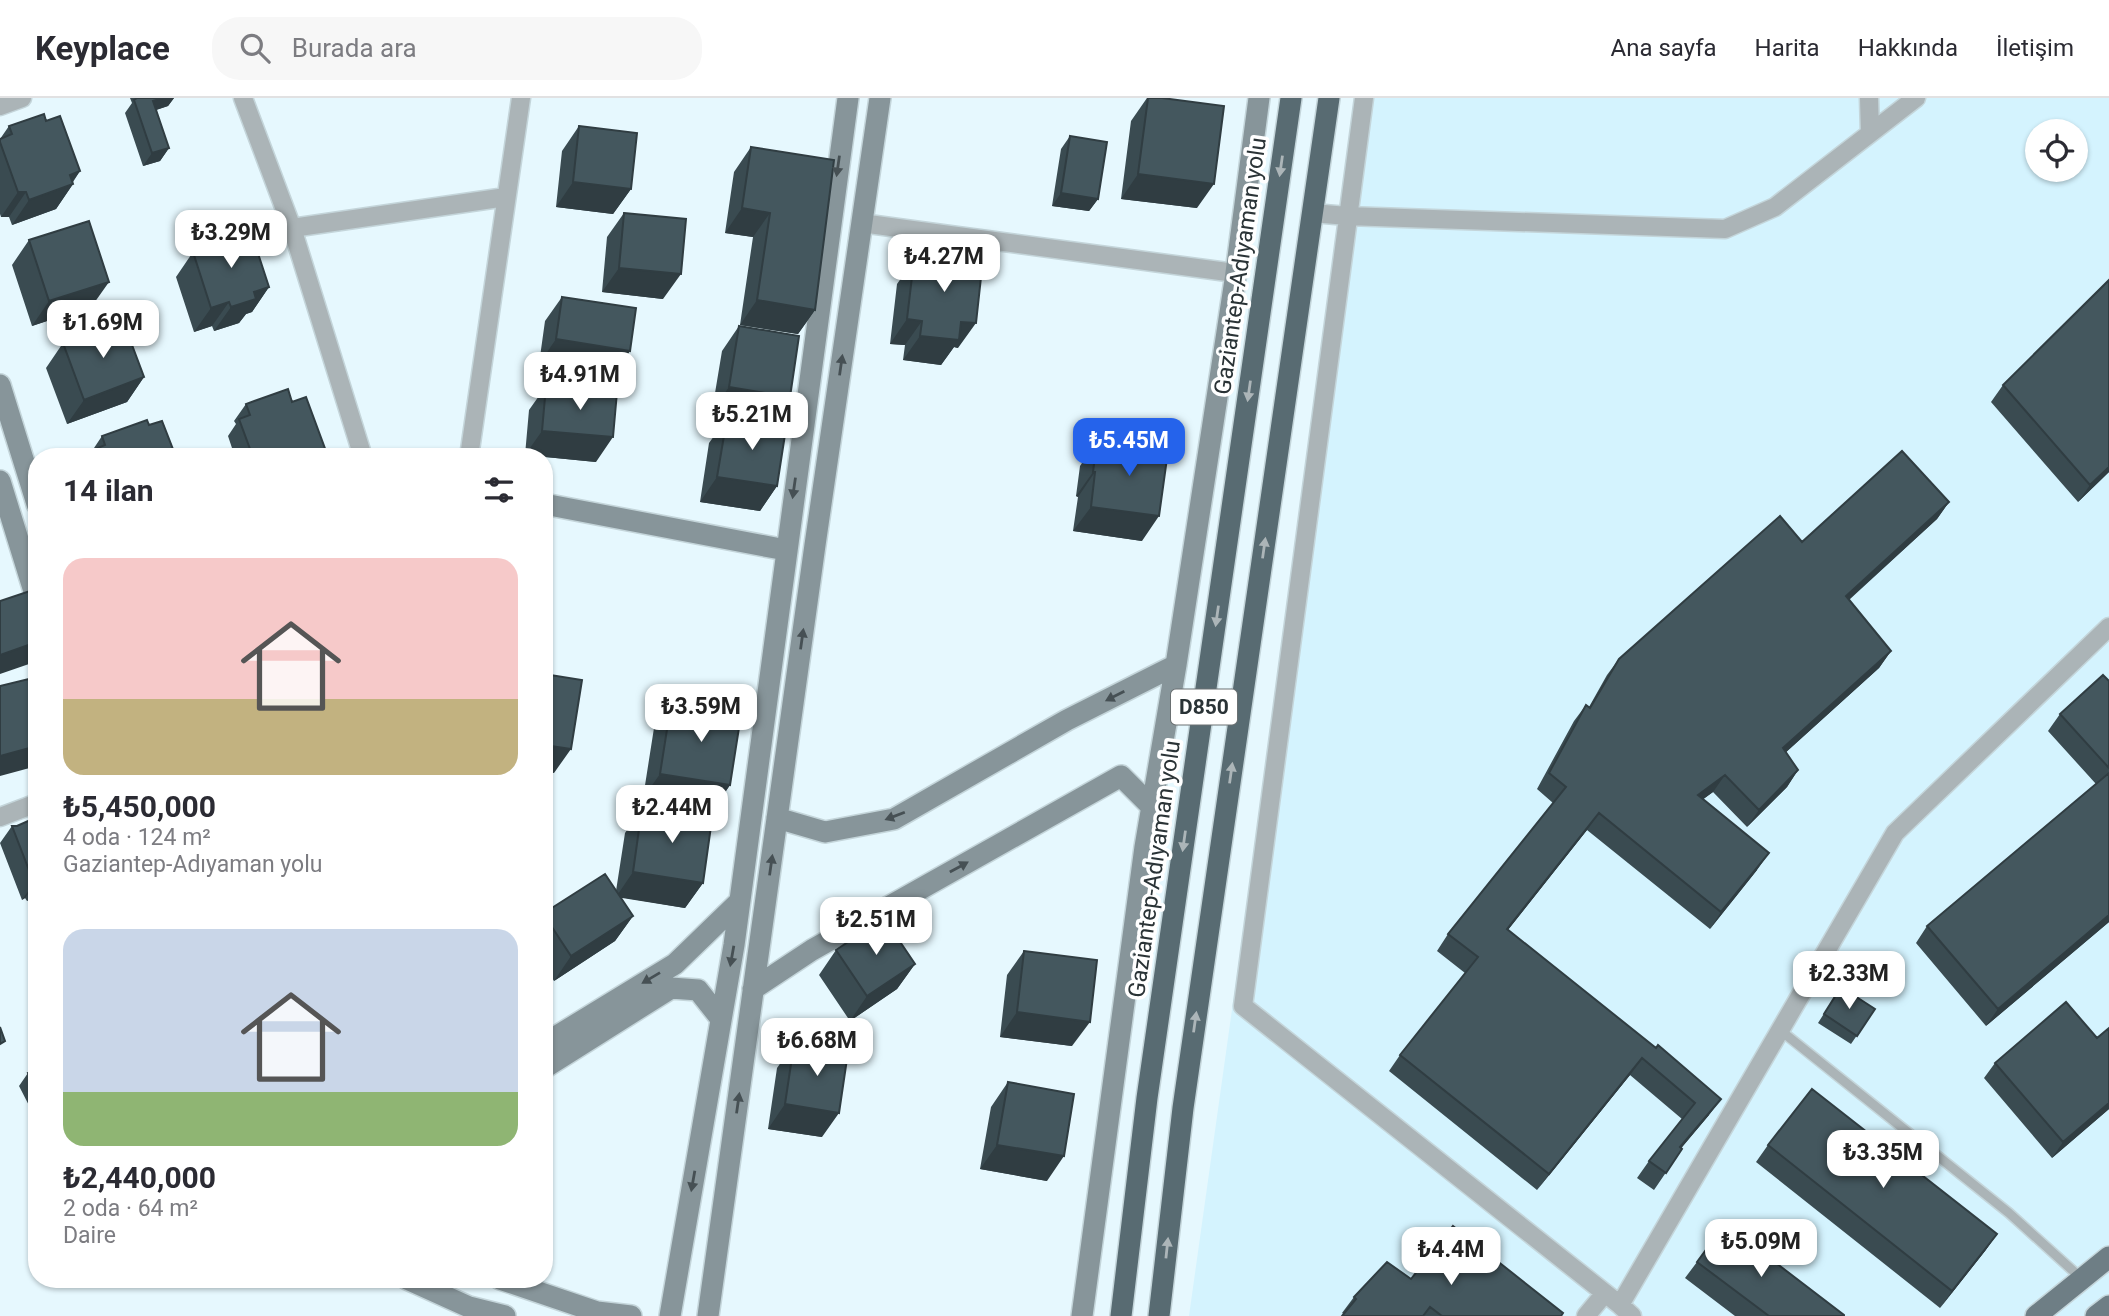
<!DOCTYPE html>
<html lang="tr">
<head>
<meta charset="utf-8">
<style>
  :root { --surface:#fff; --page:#f7f7f7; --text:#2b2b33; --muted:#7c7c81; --line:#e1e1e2; --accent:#2563eb }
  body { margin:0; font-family:Roboto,sans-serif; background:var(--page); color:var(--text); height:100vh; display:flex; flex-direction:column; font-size:26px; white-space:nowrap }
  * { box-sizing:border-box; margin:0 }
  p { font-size:23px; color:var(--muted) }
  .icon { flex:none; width:38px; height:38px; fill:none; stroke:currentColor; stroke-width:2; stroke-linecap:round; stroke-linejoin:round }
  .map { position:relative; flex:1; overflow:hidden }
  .panel { position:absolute; left:28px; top:350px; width:525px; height:840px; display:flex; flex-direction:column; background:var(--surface); border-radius:28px; box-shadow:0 2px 5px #0004 }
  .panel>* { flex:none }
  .buttons { position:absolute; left:2025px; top:21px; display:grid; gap:14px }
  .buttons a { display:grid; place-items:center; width:63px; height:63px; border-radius:50%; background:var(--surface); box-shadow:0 2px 5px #0004; font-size:35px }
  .price { position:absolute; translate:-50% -60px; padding:0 16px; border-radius:14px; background:#fff; color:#222; font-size:23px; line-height:46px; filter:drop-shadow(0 2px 4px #0008) }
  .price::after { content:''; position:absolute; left:50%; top:42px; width:21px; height:16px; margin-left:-10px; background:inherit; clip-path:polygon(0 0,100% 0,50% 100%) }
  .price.selected { background:var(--accent); color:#fff }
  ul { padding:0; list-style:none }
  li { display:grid; align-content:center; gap:14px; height:371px; padding:0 35px }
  li span { display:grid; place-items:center; height:217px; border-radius:21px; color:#555 }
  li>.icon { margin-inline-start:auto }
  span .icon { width:126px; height:126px; fill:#fffc; stroke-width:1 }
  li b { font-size:30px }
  h2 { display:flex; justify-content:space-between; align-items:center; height:84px; padding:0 35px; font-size:30px }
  header { display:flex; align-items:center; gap:42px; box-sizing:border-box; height:98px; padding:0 35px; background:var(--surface); border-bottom:2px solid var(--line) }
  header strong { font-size:33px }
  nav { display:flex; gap:38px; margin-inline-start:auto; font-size:24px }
  .search { width:490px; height:63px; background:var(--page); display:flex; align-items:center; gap:18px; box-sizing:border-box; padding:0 24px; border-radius:28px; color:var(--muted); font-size:26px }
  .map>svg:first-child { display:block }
  .built { fill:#d4f3fe; fill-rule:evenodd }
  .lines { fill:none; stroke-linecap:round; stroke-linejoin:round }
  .lane-casing { stroke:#c4d5da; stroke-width:12 }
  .street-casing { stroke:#c4d5da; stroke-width:21 }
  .secondary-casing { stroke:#c4d5da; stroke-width:24 }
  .primary-casing { stroke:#c4d5da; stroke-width:24 }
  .highway-casing { stroke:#c4d5da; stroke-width:24 }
  .lane { stroke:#abb4b7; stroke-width:9 }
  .street { stroke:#abb4b7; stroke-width:18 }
  .secondary { stroke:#87959a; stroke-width:21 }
  .primary { stroke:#6e7e85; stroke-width:21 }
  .highway { stroke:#586b72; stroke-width:21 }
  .wall { fill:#3a4b51 }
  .shaded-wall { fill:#303d42 }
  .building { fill:#44575e; stroke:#303d42; stroke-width:2 }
  .oneway { fill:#465054 }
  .oneway2 { fill:#acb5b8 }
  .labels { text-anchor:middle; stroke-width:7; stroke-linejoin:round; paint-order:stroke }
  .shield { fill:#fff; stroke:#6a7072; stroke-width:2 }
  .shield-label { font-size:21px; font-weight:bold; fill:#2a3336 }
  .street-label { font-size:23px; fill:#2a3336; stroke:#fff }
</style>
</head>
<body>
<header>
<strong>Keyplace</strong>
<div class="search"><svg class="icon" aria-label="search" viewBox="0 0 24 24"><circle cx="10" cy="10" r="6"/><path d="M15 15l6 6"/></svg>Burada ara</div>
<nav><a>Ana sayfa</a><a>Harita</a><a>Hakkında</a><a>İletişim</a></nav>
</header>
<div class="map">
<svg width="2109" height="1218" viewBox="0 0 2109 1218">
  <rect width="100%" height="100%" fill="#e6f8fe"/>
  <path class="built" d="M 1360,0 L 2109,0 L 2109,1218 L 1189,1218 ZM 2037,33 L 2076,33 L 2076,72 L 2037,72 Z"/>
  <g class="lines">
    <defs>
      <path id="lane" d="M 1780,932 L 2009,1115 L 2081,1180"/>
      <path id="street" d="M 243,0 L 292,130 L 363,359
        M 1364,0 L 1243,908 L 1620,1207
        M 1869,0 L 1870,35
        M 0,8 L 22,0
        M 1313,115 L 1347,118 L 1725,131 L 1775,109 L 1916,0
        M 861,125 L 1235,175
        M 292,130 L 506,99
        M 469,359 L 521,0
        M 0,719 L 37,705
        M 1586,1218 L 1605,1195
        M 1632,1218 L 1620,1207 L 1895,735 L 2109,529"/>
      <path id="secondary" d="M 0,287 L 37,406
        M 0,383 L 37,503
        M 544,406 L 786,452
        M 777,720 L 825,734 L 894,721 L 1067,622 L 1176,567
        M 753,891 L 812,852 L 1121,678 L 1152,709
        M 544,946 L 675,866 L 739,804
        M 544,970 L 671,890 L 698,892 L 721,921
        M 407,1181 L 469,1209 L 505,1218
        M 500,1181 L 597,1214 L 631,1218
        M 670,1218 L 734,847 L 848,0
        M 708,1218 L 815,447 L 880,0
        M 1082,1218 L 1145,749 L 1176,567 L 1235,182 L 1259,0"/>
      <path id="primary" d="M 2036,1218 L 2109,1159
        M 2096,1218 L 2109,1208"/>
      <path id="highway" d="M 1121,1218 L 1147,1000 L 1291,0
        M 1159,1218 L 1183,1010 L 1329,0"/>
    </defs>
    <use href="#lane" class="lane-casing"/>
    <use href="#street" class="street-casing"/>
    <use href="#secondary" class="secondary-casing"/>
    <use href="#primary" class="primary-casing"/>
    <use href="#highway" class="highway-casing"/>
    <use href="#lane" class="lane"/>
    <use href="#street" class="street"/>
    <use href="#secondary" class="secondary"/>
    <use href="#primary" class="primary"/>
    <use href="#highway" class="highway"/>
  </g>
  <path class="wall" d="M 130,0 L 174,0 L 168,8 L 156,12 L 169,50 L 160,63 L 143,68 L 125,15 L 132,5 Z
    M 1147,0 L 1162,0 L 1197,110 L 1121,101 L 1131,23 Z
    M 46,23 L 80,73 L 73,84 L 73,86 L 56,111 L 12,127 L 9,119 L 1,119 L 0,116 L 0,41 L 9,28 Z
    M 579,28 L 631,91 L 613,116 L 556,109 L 562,53 Z
    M 1070,38 L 1098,101 L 1089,113 L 1052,108 L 1061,51 Z
    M 751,49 L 815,212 L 798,236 L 740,227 L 753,139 L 725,135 L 734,74 Z
    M 624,115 L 663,201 L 602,194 L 607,139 Z
    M 213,140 L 237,142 L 269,189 L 252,214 L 246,216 L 239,225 L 214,233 L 212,228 L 194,234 L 176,179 L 193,154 L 206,150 Z
    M 29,142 L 92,208 L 32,228 L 12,167 Z
    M 931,152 L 958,250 L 954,249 L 941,267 L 903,262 L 905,247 L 890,246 L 897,186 L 914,162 L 923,163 Z
    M 562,199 L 630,253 L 612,277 L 539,266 L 545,223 Z
    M 739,228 L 772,323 L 712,313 L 722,253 Z
    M 63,245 L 144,279 L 127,304 L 67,326 L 46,270 Z
    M 2003,287 L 2109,374 L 2078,404 L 1991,304 Z
    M 546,288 L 596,364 L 525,357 L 529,312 Z
    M 292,304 L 327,356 L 325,359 L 235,359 L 228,338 L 236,326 L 234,323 L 246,306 Z
    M 727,320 L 777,388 L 760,413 L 700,404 L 709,345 Z
    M 149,327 L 176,359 L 88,359 L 102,338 Z
    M 1097,343 L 1142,443 L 1073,433 L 1078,399 L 1076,398 L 1080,368 Z
    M 1949,404 L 1937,421 L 1849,502 L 1891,553 L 1879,570 L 1786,654 L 1798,672 L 1787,689 L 1747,729 L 1713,694 L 1703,701 L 1757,772 L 1710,831 L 1587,732 L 1508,832 L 1709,1017 L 1681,1050 L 1682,1051 L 1654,1092 L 1637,1080 L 1649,1063 L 1682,1021 L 1630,977 L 1537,1092 L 1389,973 L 1400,957 L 1465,875 L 1437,853 L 1448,836 L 1553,705 L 1537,691 L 1574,623 L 1586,607 L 1589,609 L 1607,577 L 1619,561 L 1802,444 Z
    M 2109,583 L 2109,824 L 1986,928 L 1916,845 L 1927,828 L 2096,686 L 2048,633 L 2060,616 Z
    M 671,606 L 730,687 L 713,712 L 643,700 L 654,630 Z
    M 642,710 L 703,785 L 685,810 L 620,799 L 633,818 L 615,843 L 554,883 L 544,868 L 544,815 L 616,793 L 625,735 Z
    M 37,719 L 37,798 L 27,803 L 25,800 L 22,802 L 0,745 L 12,728 L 17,728 Z
    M 836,852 L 915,866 L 897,891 L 850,923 L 819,877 Z
    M 1024,853 L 1072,948 L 1000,939 L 1007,877 Z
    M 1841,889 L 1875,911 L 1851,946 L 1818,925 Z
    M 2097,940 L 2109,1011 L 2052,1060 L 1984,980 L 1995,965 Z
    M 794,946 L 822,1039 L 768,1031 L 777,970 Z
    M 37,971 L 37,1023 L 19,988 L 28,975 Z
    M 1008,984 L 1047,1083 L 980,1071 L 991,1009 Z
    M 1768,1047 L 1997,1136 L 1985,1153 L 1940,1210 L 1756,1064 Z
    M 1697,1164 L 1844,1218 L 1735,1218 L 1685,1180 Z
    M 1411,1181 L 1561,1218 L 1342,1218 L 1344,1216 L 1342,1215 L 1354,1199 Z"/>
  <path class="shaded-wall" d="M 163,0 L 174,0 L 168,8 L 144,16 L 153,3 Z
    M 169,50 L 160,63 L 143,68 L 152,55 Z
    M 80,73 L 70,87 L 73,86 L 56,111 L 12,127 L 29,102 L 70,77 Z
    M 1138,76 L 1214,86 L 1197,110 L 1121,101 Z
    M 573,84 L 631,91 L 613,116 L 556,109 Z
    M 18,94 L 26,94 L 9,119 L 1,119 Z
    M 1061,95 L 1098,101 L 1089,113 L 1052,108 Z
    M 742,110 L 770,115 L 753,139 L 725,135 Z
    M 619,170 L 681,176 L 663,201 L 602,194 Z
    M 109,184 L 92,208 L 32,228 L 49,203 Z
    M 269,189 L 252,214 L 246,216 L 239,225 L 214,233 L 231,209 L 254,194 Z
    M 757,202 L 815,212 L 798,236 L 740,227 Z
    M 229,204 L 212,228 L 194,234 L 211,210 Z
    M 907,221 L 922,223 L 905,247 L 890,246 Z
    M 961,224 L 976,225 L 958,250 L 954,249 L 941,267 L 903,262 L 920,238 Z
    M 556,241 L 630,253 L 612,277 L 539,266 Z
    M 144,279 L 127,304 L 67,326 L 84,302 Z
    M 729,289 L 790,299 L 772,323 L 712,313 Z
    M 542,333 L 613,339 L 596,364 L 525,357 Z
    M 2109,369 L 2109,374 L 2078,404 L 2090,387 Z
    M 1093,374 L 1095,374 L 1078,399 L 1076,398 Z
    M 717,379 L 777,388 L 760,413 L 700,404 Z
    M 1949,404 L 1937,421 L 1834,515 L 1846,498 Z
    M 1091,409 L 1159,418 L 1142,443 L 1073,433 Z
    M 37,544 L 37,555 L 29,566 L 0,576 L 0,557 Z
    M 1891,553 L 1879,570 L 1772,667 L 1783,650 Z
    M 544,647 L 571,651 L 554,675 L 544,674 Z
    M 37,648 L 37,668 L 0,678 L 0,658 Z
    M 1798,672 L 1787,689 L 1747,729 L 1759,712 Z
    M 660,676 L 730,687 L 713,712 L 643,700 Z
    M 1725,677 L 1713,694 L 1686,714 L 1698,697 Z
    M 1599,715 L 1587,732 L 1495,848 L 1507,831 Z
    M 1769,755 L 1757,772 L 1710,831 L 1721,814 Z
    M 633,774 L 703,785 L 685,810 L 616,799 Z
    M 37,784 L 25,800 L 22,802 L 34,785 Z
    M 37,788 L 37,798 L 27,803 Z
    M 2109,817 L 2109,824 L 1986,928 L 1998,911 Z
    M 633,818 L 615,843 L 554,883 L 571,858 Z
    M 915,866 L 897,891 L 850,923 L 867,898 Z
    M 1017,914 L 1090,924 L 1072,948 L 1000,939 Z
    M 1642,960 L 1630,977 L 1537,1092 L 1549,1076 Z
    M 1721,1001 L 1709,1017 L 1668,1066 L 1680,1049 Z
    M 2109,1005 L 2109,1011 L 2052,1060 L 2063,1044 Z
    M 785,1006 L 839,1015 L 822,1039 L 768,1031 Z
    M 997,1047 L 1064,1058 L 1047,1083 L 980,1071 Z
    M 1997,1136 L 1985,1153 L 1940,1210 L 1952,1193 Z"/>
  <path class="building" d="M 137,0 L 163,0 L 153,3 L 169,50 L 152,55 L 134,2 Z
    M 1148,0 L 1162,0 L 1224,8 L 1214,86 L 1138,76 Z
    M 44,16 L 46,23 L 60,18 L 80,73 L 70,77 L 73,86 L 29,102 L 26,94 L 18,94 L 0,44 L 0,41 L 12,36 L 9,28 Z
    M 579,28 L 637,35 L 631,91 L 573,84 Z
    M 1070,38 L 1107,44 L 1098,101 L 1061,95 Z
    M 751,49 L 834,62 L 815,212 L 757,202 L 770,115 L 742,110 Z
    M 624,115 L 686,121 L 681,176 L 619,170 Z
    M 89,123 L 109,184 L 49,203 L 29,142 Z
    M 234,133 L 237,142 L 252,137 L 269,189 L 254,194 L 256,201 L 231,209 L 229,204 L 211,210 L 193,154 L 215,147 L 213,140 Z
    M 931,152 L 970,157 L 969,168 L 982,170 L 976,225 L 961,224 L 959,242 L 920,238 L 922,223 L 907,221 L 914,162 L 929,164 Z
    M 2109,182 L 2109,369 L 2090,387 L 2003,287 Z
    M 562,199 L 636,210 L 630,253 L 556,241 Z
    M 123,223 L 144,279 L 84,302 L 63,245 Z
    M 739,228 L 799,238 L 790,299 L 729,289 Z
    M 546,288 L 617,294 L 613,339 L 542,333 Z
    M 288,291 L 292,304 L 306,299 L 327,356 L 319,359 L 253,359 L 239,321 L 250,317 L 246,306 Z
    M 727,320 L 786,330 L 777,388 L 717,379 Z
    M 147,322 L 149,327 L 162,323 L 176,359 L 96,359 L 93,352 L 105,347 L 102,338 Z
    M 1097,343 L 1168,353 L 1159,418 L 1091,409 L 1095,374 L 1093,374 Z
    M 1902,353 L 1949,404 L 1846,498 L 1891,553 L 1783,650 L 1798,672 L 1759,712 L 1725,677 L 1698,697 L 1769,755 L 1721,814 L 1599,715 L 1507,831 L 1656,950 L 1658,947 L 1721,1001 L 1680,1049 L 1682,1051 L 1666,1075 L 1649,1063 L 1695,1005 L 1642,960 L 1549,1076 L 1400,957 L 1478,859 L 1448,836 L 1566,689 L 1549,675 L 1586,607 L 1590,610 L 1619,561 L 1780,418 L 1802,444 Z
    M 30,493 L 37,513 L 37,544 L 0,557 L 0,503 Z
    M 544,576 L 582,582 L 571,651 L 544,647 Z
    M 2103,577 L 2109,583 L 2109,670 L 2060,616 Z
    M 37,579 L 37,648 L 0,658 L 0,588 Z
    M 671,606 L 741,617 L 730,687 L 660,676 Z
    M 2109,675 L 2109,817 L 1998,911 L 1927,828 Z
    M 642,710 L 712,721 L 703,785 L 633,774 Z
    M 37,719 L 37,784 L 34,785 L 12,728 L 17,728 Z
    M 605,776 L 633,818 L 571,858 L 544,817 L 544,815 Z
    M 884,820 L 915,866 L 867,898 L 836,852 Z
    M 1024,853 L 1097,862 L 1090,924 L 1017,914 Z
    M 1841,889 L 1875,911 L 1857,938 L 1824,916 Z
    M 2066,904 L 2097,940 L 2109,930 L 2109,1005 L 2063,1044 L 1995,965 Z
    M 0,929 L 5,943 L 0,946 Z
    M 794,946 L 848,954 L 839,1015 L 785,1006 Z
    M 37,971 L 37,992 L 28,975 Z
    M 1008,984 L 1074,996 L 1064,1058 L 997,1047 Z
    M 1812,991 L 1997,1136 L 1952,1193 L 1768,1047 Z
    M 1725,1126 L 1844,1217 L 1844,1218 L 1769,1218 L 1697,1164 Z
    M 1453,1128 L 1563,1215 L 1561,1218 L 1442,1218 L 1430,1209 L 1423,1218 L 1342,1218 L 1356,1201 L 1354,1199 L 1387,1164 L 1411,1181 Z"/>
  <defs><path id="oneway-solid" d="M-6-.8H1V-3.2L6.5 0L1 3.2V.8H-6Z" transform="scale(1.75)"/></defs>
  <g class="oneway">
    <use href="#oneway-solid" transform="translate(838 68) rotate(98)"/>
    <use href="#oneway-solid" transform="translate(841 267) rotate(-82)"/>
    <use href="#oneway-solid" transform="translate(794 390) rotate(98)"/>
    <use href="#oneway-solid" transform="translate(802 541) rotate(-82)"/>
    <use href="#oneway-solid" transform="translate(1115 598) rotate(153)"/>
    <use href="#oneway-solid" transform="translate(895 718) rotate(159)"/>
    <use href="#oneway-solid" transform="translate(771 767) rotate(-82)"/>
    <use href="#oneway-solid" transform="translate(959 769) rotate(-29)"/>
    <use href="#oneway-solid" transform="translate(732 858) rotate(100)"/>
    <use href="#oneway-solid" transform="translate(651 880) rotate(149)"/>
    <use href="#oneway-solid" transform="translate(738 1005) rotate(-82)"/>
    <use href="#oneway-solid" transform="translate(693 1083) rotate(100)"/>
  </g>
  <g class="oneway2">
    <use href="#oneway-solid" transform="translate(1281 68) rotate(98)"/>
    <use href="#oneway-solid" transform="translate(1249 293) rotate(98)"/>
    <use href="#oneway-solid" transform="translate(1264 450) rotate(-82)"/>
    <use href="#oneway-solid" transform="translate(1217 518) rotate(98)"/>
    <use href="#oneway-solid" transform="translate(1231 675) rotate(-82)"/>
    <use href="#oneway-solid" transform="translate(1184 743) rotate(98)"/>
    <use href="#oneway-solid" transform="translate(1195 924) rotate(-82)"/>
    <use href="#oneway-solid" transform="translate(1167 1150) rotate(-84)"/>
  </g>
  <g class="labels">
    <rect class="shield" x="1171" y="591.5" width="66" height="35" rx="5"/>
    <g class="shield-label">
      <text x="1204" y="616">D850</text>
    </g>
    <g class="street-label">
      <text transform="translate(1240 168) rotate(-82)" y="8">Gaziantep-Adıyaman yolu</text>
      <text transform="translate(1154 771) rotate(-82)" y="8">Gaziantep-Adıyaman yolu</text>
    </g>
  </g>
</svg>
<div class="buttons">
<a><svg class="icon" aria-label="locate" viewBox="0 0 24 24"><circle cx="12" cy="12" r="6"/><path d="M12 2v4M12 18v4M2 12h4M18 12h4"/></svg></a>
</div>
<b class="price" style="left:231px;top:172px">₺3.29M</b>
<b class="price" style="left:944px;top:196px">₺4.27M</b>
<b class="price" style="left:103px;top:262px">₺1.69M</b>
<b class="price" style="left:580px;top:314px">₺4.91M</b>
<b class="price" style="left:752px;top:354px">₺5.21M</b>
<b class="price selected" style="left:1129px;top:380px">₺5.45M</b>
<b class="price" style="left:701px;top:646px">₺3.59M</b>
<b class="price" style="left:672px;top:747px">₺2.44M</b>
<b class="price" style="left:876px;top:859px">₺2.51M</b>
<b class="price" style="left:1849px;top:913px">₺2.33M</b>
<b class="price" style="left:817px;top:980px">₺6.68M</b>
<b class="price" style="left:1883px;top:1092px">₺3.35M</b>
<b class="price" style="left:1761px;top:1181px">₺5.09M</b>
<b class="price" style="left:1451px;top:1189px">₺4.4M</b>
<section class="panel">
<h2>14 ilan<svg class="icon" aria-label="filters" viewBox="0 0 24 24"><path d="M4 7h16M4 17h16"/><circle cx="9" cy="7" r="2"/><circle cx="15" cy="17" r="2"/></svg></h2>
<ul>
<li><span style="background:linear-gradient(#f6c9c9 65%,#c2b280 0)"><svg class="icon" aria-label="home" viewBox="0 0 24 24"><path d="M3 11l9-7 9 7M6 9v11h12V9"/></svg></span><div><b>₺5,450,000</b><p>4 oda · 124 m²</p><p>Gaziantep-Adıyaman yolu</p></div></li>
<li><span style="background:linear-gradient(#c9d6e8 75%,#8fb573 0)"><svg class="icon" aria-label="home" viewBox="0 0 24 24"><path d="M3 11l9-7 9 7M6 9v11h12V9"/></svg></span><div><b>₺2,440,000</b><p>2 oda · 64 m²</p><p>Daire</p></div></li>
</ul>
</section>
</div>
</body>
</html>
